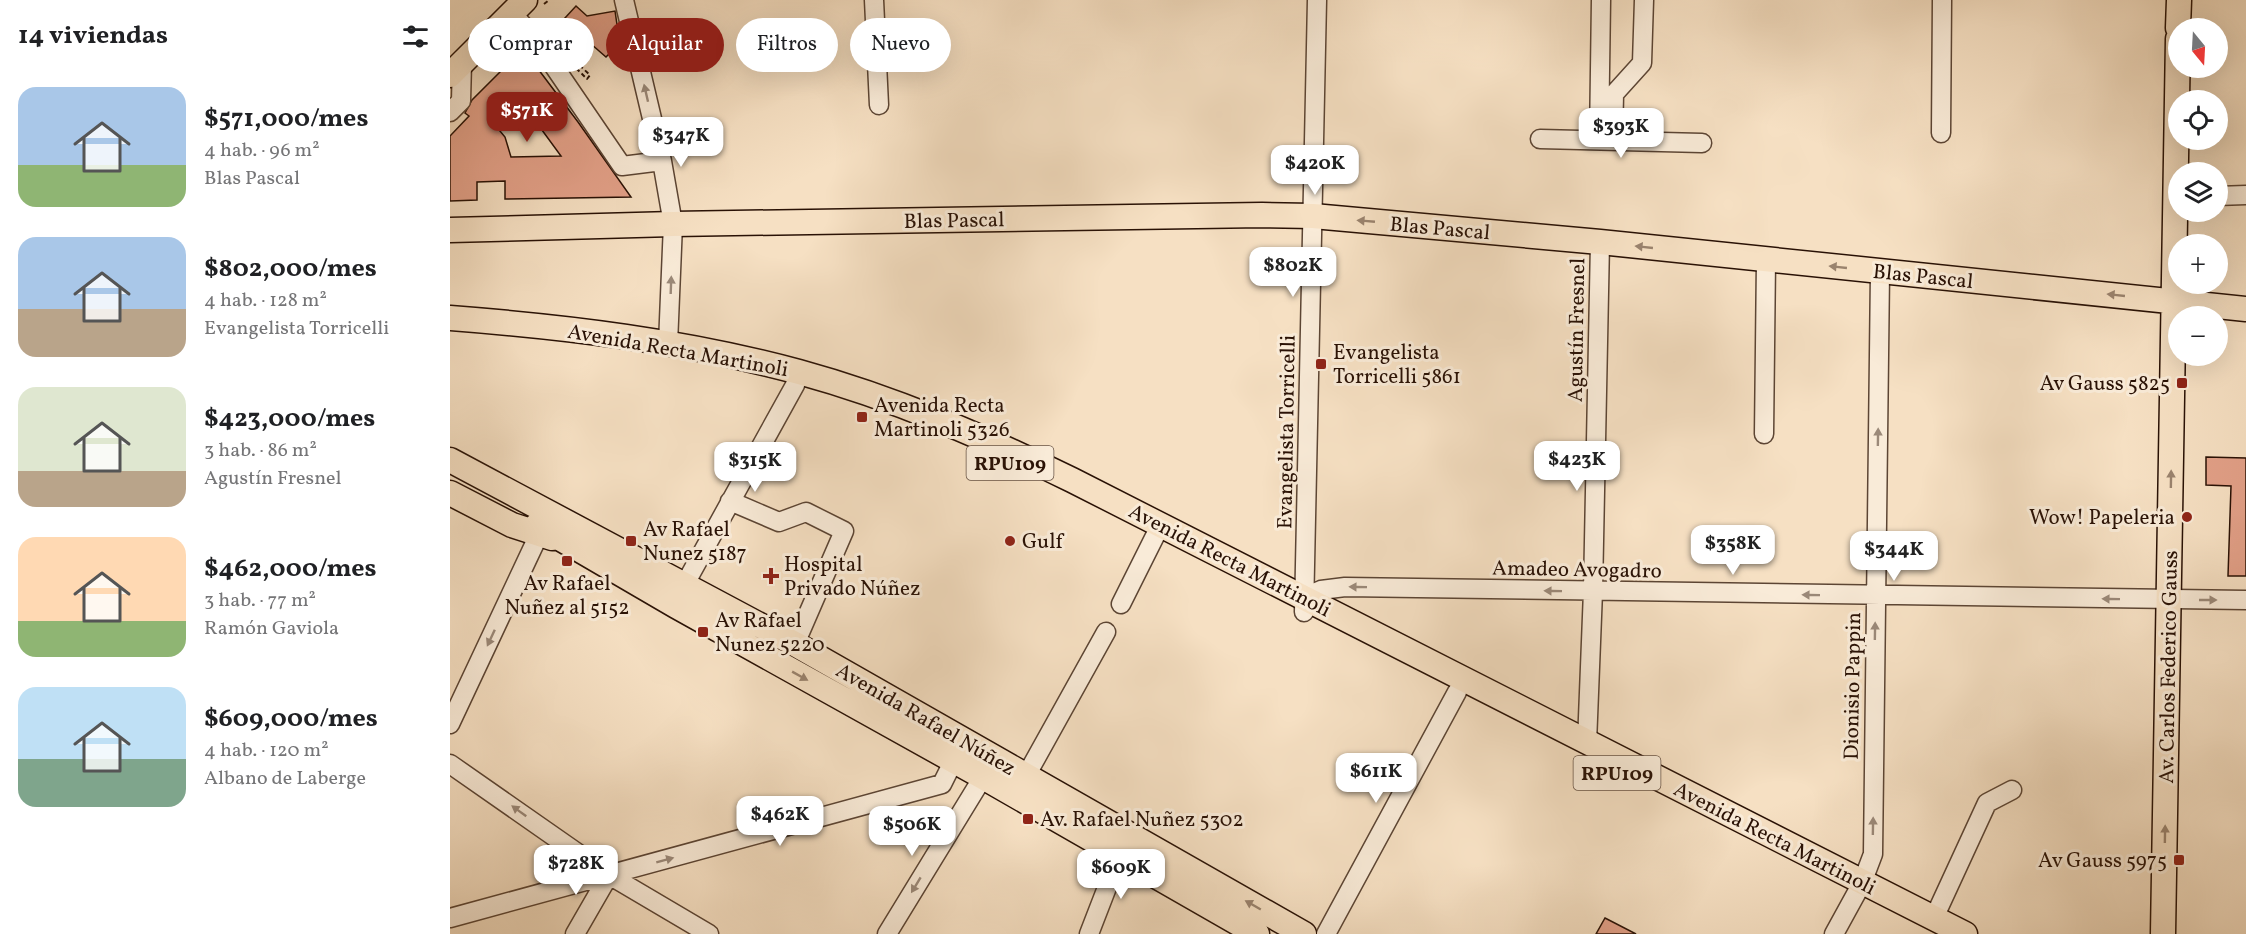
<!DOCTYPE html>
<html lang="es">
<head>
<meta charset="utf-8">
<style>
  :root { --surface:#fff; --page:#f6f6f6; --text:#202124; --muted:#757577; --accent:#8f2418 }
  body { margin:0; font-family:Vollkorn,serif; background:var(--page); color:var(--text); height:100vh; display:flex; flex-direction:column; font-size:22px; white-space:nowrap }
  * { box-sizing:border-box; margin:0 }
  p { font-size:20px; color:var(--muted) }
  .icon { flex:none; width:33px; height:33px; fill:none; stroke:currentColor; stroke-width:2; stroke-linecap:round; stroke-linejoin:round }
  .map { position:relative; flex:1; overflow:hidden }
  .side { display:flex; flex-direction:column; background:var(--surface); width:450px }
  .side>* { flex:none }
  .guide { position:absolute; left:18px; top:18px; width:570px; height:54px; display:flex; gap:12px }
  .needle { width:39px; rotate:162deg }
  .tools { position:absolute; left:1718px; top:18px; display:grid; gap:12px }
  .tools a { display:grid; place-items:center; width:60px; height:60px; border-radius:50%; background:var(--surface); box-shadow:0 6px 24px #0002; font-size:30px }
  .price { position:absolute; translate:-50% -51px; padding:0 14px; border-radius:12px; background:#fff; color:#222; font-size:20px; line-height:39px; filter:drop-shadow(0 2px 3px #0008) }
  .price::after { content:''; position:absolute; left:50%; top:36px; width:18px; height:14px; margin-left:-9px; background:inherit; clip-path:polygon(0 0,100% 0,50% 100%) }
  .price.active { background:var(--accent); color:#fff }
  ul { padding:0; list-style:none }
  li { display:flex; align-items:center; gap:18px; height:150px; padding:0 18px }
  li span { display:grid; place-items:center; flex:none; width:168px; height:120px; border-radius:18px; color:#555 }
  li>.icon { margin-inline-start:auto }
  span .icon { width:72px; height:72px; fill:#fffc; stroke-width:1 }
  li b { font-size:26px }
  h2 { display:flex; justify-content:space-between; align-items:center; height:72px; padding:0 18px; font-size:26px }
  .pill { padding:0 21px; border-radius:27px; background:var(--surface); box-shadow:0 6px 24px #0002; font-size:21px; line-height:54px }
  .pill.active { background:var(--accent); color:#fff }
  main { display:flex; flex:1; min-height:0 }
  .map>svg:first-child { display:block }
  .building { fill:#e3a189; stroke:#291105; stroke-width:1.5; fill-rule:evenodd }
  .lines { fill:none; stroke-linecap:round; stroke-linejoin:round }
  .minor-casing { stroke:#5c4534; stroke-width:21 }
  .major-casing { stroke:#291105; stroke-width:27 }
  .path { stroke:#291105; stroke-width:2; stroke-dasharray:4.5 3; stroke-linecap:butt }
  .minor { stroke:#f9ebd8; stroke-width:18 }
  .major { stroke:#f6e0c3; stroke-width:24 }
  .path-bridge { stroke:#291105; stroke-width:2; stroke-dasharray:4.5 3; stroke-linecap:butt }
  .oneway { fill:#9b8979 }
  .oneway2 { fill:#9a836e }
  .poi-dot { fill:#8f2418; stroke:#f9ebd8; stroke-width:2 }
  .labels { text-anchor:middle; stroke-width:6; stroke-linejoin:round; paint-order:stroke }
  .shield { fill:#f9ebd8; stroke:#675244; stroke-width:1.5 }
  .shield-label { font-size:20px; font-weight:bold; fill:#291105 }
  .street-label { font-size:21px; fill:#291105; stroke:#f9ebd8 }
  .poi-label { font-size:21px; fill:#291105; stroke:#f9ebd8; text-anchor:start }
</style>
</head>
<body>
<main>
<section class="side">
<h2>14 viviendas<svg class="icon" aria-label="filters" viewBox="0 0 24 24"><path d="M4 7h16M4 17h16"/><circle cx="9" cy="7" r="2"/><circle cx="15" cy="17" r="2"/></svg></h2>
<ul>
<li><span style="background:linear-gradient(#a9c7e8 65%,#8fb573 0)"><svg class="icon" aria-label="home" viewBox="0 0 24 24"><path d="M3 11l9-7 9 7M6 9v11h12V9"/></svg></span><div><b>$571,000/mes</b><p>4 hab. · 96 m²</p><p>Blas Pascal</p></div></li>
<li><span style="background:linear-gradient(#a9c7e8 60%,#b9a48a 0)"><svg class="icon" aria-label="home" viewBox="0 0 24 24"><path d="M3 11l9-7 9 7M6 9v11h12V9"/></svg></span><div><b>$802,000/mes</b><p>4 hab. · 128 m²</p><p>Evangelista Torricelli</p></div></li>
<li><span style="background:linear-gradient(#dfe7d0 70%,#b9a48a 0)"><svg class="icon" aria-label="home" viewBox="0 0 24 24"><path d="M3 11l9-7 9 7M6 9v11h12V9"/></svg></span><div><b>$423,000/mes</b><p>3 hab. · 86 m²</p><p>Agustín Fresnel</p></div></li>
<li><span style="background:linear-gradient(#ffd9b3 70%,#8fb573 0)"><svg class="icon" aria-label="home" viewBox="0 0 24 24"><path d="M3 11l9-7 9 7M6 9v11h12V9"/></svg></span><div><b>$462,000/mes</b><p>3 hab. · 77 m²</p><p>Ramón Gaviola</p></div></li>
<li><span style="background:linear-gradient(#bfe0f5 60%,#7fa58c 0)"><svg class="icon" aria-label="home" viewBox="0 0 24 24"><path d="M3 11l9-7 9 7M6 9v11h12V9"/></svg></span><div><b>$609,000/mes</b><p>4 hab. · 120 m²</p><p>Albano de Laberge</p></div></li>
</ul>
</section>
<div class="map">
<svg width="1796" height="934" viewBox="0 0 1796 934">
  <rect width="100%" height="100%" fill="#f6e0c3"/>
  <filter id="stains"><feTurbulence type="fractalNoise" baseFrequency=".00333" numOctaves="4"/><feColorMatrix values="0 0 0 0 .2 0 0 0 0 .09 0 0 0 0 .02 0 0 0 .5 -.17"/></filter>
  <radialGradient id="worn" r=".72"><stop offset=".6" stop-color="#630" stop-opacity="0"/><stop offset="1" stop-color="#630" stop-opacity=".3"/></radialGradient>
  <path class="building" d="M 126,6 L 137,16 L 165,11 L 171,52 L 159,54 L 156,57 L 141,44 L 135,50 L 124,40 L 126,38 L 118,29 L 123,25 L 115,18 Z
    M 73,49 L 128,122 L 181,197 L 55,199 L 55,181 L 27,182 L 27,200 L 0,201 L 0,136 L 19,116 L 15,113 L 22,100 ZM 70,100 L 111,156 L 61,157 L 55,137 L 45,125 Z
    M 1756,457 L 1796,458 L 1796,576 L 1778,576 L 1781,486 L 1756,485 Z
    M 1155,918 L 1186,934 L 1146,934 Z"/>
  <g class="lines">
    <defs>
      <path id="minor" d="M 174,0 L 212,161 L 223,224 L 218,344
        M 424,0 L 429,105
        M 62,13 L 86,40 L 172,166 L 212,161
        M 0,112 L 11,101 L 12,63
        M 1491,133 L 1492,0
        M 1090,139 L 1252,143
        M 1149,140 L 1151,0
        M 1163,141 L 1164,94 L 1192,63 L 1194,0
        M 1767,196 L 1796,195
        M 1314,434 L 1316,260
        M 280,501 L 329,522 L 356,512 L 394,531 L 345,644
        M 235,584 L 345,385 L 348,372
        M 855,597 L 871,590 L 895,587 L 1796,600
        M 671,604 L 705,536
        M 854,612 L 867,0
        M 0,724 L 92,528
        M 1137,743 L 1143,591 L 1150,242
        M 0,764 L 159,875 L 259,934
        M 576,776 L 656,632
        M 0,918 L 492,784 L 503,762
        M 1484,918 L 1537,803 L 1562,790
        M 125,934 L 159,875
        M 437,934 L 533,777
        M 639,934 L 663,872 L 667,855
        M 876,934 L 1007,692
        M 1384,934 L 1412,883 L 1423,854 L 1430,272"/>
      <path id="major" d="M 1728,28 L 1729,0
        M 0,75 L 75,0
        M 0,230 L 223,224 L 812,215 L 863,216 L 1150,242 L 1796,309
        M 0,318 C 117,327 235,341 349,372 C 444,398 534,437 622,480 L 1515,934
        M 0,460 L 345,644 L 854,934
        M 0,493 L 62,525 L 102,538
        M 87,525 L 226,606 L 533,777 L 807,934
        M 1713,934 L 1728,39"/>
    </defs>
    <use href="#minor" class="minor-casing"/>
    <use href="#major" class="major-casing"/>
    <path class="path" d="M 94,4 L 99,0
      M 113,50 L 140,75 L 137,79 L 126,68"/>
    <use href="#minor" class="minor"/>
    <use href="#major" class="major"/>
    <path class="path-bridge" d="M 88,70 L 109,46"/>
  </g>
  <defs><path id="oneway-solid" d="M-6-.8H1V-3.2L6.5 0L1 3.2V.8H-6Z" transform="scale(1.5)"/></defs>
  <g class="oneway">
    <use href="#oneway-solid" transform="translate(196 93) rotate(-103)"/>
    <use href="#oneway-solid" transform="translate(221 285) rotate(-88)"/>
    <use href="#oneway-solid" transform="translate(1428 437) rotate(-89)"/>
    <use href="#oneway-solid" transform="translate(908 587) rotate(-179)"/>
    <use href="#oneway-solid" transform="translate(1103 591) rotate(-179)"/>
    <use href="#oneway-solid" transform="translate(1361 595) rotate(-179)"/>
    <use href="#oneway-solid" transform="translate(1661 599) rotate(-179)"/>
    <use href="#oneway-solid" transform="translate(1758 600)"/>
    <use href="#oneway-solid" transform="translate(1425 631) rotate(-89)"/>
    <use href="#oneway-solid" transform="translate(41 638) rotate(115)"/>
    <use href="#oneway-solid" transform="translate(69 811) rotate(-144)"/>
    <use href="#oneway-solid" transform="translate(1423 826) rotate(-89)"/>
    <use href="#oneway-solid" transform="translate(215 860) rotate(-15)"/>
    <use href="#oneway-solid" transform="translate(466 885) rotate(121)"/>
  </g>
  <g class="oneway2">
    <use href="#oneway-solid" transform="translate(916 221) rotate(-175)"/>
    <use href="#oneway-solid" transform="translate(1194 247) rotate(-174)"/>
    <use href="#oneway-solid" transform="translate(1388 267) rotate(-174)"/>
    <use href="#oneway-solid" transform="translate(1666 295) rotate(-174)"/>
    <use href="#oneway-solid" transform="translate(1721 479) rotate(-89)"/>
    <use href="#oneway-solid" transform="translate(350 676) rotate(29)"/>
    <use href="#oneway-solid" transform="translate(1715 834) rotate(-89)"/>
    <use href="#oneway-solid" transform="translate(803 905) rotate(-150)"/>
  </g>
  <g class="poi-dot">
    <rect x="865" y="358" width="12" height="12" rx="3"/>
    <rect x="1726" y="377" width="12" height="12" rx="3"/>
    <rect x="406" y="411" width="12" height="12" rx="3"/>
    <circle cx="1737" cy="517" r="6"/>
    <rect x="175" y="535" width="12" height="12" rx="3"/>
    <circle cx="560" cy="541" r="6"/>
    <rect x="111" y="555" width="12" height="12" rx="3"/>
    <path d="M318 567h6v6h6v6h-6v6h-6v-6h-6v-6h6z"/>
    <rect x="247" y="626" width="12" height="12" rx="3"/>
    <rect x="572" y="813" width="12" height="12" rx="3"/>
    <rect x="1723" y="854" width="12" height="12" rx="3"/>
  </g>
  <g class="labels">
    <g class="shield">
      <rect x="516.5" y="446" width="87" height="34" rx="4.5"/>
      <rect x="1123.5" y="756" width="87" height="34" rx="4.5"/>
    </g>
    <g class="shield-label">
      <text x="560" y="470">RPU109</text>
      <text x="1167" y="780">RPU109</text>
    </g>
    <g class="street-label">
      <text transform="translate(504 220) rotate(-1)" y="7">Blas Pascal</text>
      <text transform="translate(990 228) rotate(5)" y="7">Blas Pascal</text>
      <text transform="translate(1473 276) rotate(6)" y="7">Blas Pascal</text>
      <text transform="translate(1126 330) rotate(-89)" y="7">Agustín Fresnel</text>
      <text transform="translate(228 350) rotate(10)" y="7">Avenida Recta Martinoli</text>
      <text transform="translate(836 432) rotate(-89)" y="7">Evangelista Torricelli</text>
      <text transform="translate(780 560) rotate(27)" y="7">Avenida Recta Martinoli</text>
      <text transform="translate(1127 569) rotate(1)" y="7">Amadeo Avogadro</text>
      <text transform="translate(1718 667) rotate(-89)" y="7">Av. Carlos Federico Gauss</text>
      <text transform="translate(1402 686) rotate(-89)" y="7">Dionisio Pappin</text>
      <text transform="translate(476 719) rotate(30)" y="7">Avenida Rafael Núñez</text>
      <text transform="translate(1325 838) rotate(27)" y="7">Avenida Recta Martinoli</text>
    </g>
    <g class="poi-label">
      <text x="883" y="359">Evangelista<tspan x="883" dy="24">Torricelli 5861</tspan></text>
      <text x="1720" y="390" text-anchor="end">Av Gauss 5825</text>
      <text x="424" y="412">Avenida Recta<tspan x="424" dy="24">Martinoli 5326</tspan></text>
      <text x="1725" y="524" text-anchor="end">Wow! Papeleria</text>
      <text x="193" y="536">Av Rafael<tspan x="193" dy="24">Nunez 5187</tspan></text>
      <text x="572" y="548">Gulf</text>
      <text x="334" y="571">Hospital<tspan x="334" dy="24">Privado Núñez</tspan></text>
      <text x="117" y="590" text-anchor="middle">Av Rafael<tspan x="117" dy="24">Nuñez al 5152</tspan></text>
      <text x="265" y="627">Av Rafael<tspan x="265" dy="24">Nunez 5220</tspan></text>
      <text x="590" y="826">Av. Rafael Nuñez 5302</text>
      <text x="1717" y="867" text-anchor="end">Av Gauss 5975</text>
    </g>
  </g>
  <rect width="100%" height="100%" filter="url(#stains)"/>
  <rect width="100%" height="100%" fill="url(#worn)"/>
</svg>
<div class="tools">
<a><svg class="needle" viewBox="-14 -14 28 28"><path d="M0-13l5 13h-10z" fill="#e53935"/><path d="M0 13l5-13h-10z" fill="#757577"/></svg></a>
<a><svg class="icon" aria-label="locate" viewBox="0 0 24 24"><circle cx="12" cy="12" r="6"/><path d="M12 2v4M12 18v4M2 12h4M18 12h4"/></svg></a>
<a><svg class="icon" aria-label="layers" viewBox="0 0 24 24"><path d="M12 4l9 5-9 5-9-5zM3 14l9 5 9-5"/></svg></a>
<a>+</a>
<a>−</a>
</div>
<b class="price active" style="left:77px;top:143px">$571K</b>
<b class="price" style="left:1171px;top:159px">$393K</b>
<b class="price" style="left:231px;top:168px">$347K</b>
<b class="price" style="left:865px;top:196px">$420K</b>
<b class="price" style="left:843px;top:298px">$802K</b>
<b class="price" style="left:1127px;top:492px">$423K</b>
<b class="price" style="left:305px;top:493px">$315K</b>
<b class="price" style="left:1283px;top:576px">$358K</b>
<b class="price" style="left:1444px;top:582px">$344K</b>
<b class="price" style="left:926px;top:804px">$611K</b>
<b class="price" style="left:330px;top:847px">$462K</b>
<b class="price" style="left:462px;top:857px">$506K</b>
<b class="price" style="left:126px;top:896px">$728K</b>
<b class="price" style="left:671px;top:900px">$609K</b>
<div class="guide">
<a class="pill">Comprar</a>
<a class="pill active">Alquilar</a>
<a class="pill">Filtros</a>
<a class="pill">Nuevo</a>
</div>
</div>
</main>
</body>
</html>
